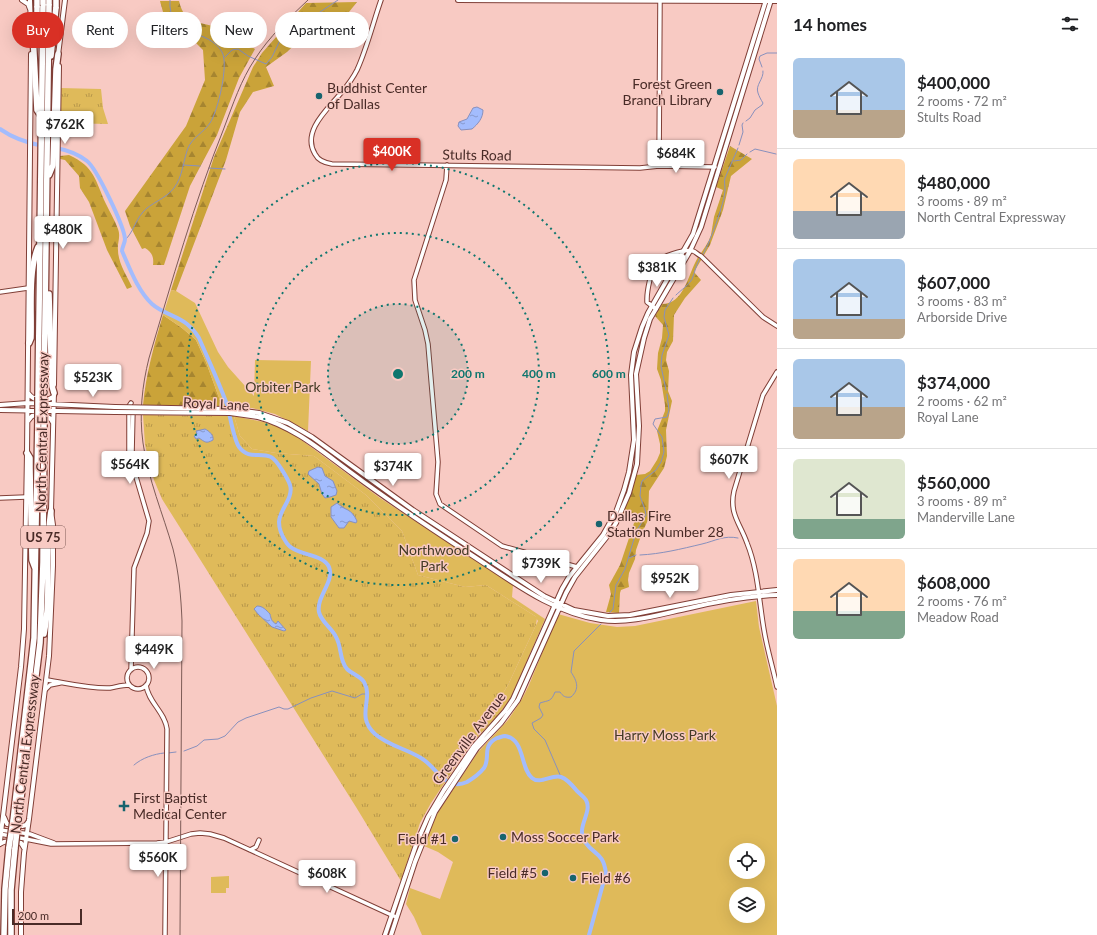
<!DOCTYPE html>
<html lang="en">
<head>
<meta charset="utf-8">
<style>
  :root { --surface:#fff; --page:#f2f2f2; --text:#202124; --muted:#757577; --line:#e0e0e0; --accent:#d93025 }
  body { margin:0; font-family:Lato,sans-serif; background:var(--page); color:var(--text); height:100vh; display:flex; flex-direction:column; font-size:15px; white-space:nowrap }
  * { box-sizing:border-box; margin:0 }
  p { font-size:13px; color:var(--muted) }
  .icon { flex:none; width:22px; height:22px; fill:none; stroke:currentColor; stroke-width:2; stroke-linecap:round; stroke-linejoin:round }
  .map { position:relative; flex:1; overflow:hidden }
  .panel { display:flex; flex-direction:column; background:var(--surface); width:320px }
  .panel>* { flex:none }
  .hud { position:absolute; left:12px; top:12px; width:380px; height:36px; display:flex; gap:8px }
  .buttons { position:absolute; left:729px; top:843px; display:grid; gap:8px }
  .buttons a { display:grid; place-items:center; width:36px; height:36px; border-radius:50%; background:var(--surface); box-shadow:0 4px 16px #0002; font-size:20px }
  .scale { position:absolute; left:12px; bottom:10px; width:70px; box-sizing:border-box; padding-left:4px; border:2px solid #492b27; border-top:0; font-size:11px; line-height:14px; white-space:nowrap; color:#492b27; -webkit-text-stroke:3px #f8cac3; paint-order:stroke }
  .price { position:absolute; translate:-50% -34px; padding:0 9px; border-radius:4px; background:#fff; color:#222; font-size:13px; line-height:26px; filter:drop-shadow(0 1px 2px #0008) }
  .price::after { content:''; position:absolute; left:50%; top:24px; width:12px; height:9px; margin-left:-6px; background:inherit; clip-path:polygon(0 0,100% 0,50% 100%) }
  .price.current { background:var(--accent); color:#fff }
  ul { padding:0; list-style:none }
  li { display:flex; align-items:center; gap:12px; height:100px; padding:0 16px }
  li+li { border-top:1px solid var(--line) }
  li span { display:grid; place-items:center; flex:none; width:112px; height:80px; border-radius:6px; color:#555 }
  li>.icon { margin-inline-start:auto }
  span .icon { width:48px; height:48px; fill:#fffc; stroke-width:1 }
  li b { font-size:17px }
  h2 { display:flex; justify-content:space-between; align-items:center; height:48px; padding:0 16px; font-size:17px }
  .chip { padding:0 14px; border-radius:18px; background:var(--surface); box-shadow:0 4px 16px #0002; font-size:14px; line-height:36px }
  .chip.current { background:var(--accent); color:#fff }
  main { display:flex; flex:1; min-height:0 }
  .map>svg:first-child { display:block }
  .grass { fill:url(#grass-tufts) }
  .forest { fill:url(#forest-firs) }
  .green { fill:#dfba5a; fill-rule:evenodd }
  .water { fill:url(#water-ripples); stroke:#8890bd }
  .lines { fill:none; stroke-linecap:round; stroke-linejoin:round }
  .stream { stroke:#8890bd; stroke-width:1 }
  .river { stroke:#a3bcfd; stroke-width:4 }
  .tertiary-casing { stroke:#803f37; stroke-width:5.5 }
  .secondary-casing { stroke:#803f37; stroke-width:6 }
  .motorway-casing { stroke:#803f37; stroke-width:8 }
  .tertiary { stroke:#fff; stroke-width:3.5 }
  .secondary { stroke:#fff; stroke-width:4 }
  .motorway { stroke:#fff; stroke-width:5.5 }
  .tram { stroke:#7d5b56; stroke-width:1 }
  .secondary-bridge-casing { stroke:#803f37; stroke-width:6; stroke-linecap:butt }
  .motorway-bridge-casing { stroke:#803f37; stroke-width:8; stroke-linecap:butt }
  .secondary-bridge { stroke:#fff; stroke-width:4 }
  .motorway-bridge { stroke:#fff; stroke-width:5.5 }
  .ring { fill:none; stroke:#0f766e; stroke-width:2; stroke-dasharray:2 4 }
  .poi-dot { fill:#17646e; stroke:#f8cac3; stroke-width:1.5 }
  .labels { text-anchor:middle; stroke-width:3; stroke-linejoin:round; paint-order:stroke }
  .shield { fill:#f8cac3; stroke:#7e5b56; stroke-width:1 }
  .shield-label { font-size:13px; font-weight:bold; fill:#492b27 }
  .poi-label { font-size:14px; fill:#492b27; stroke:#f8cac3; text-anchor:start }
  .street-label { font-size:14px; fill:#492b27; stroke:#f8cac3 }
  .park-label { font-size:14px; fill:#433a24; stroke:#f8cac3 }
  .centre { fill:#0f766e; stroke:#f8cac3; stroke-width:2 }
  .ring-label { font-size:12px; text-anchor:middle; font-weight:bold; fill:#0f766e; stroke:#f8cac3; stroke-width:3; stroke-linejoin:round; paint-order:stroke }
</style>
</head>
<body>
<main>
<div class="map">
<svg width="777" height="935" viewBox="0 0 777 935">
  <defs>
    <pattern id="grass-tufts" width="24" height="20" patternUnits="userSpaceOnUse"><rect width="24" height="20" fill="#dfba5a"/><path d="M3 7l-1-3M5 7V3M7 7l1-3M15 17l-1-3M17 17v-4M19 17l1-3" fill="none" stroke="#b7974a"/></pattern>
    <pattern id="forest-firs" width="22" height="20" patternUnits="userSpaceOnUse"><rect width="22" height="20" fill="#caa339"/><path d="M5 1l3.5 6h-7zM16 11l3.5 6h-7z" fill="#a68530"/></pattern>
    <pattern id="water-ripples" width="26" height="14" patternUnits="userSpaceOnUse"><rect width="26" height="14" fill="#a3bcfd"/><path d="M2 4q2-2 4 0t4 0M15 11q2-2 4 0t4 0" fill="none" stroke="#8799cd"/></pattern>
  </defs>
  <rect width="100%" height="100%" fill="#f8cac3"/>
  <path class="grass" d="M 60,88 L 101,89 L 103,108 L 108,124 L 60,123 Z
    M 143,415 L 234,416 L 240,436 L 252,449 L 276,453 L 314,456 L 366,495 L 402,531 L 418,575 L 465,587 L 486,585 L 535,616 L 537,618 L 536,625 L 508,685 L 497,703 L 495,709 L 495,713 L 498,716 L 480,734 L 468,748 L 431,803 L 420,823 L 401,881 L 356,807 L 162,499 L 154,480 L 145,445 Z"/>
  <path class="forest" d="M 160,1 L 179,1 C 185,27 201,20 220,29 C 232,35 243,42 255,49 L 239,78 L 217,135 L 190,186 L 164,265 L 153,265 C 154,257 152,252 145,248 L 142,249 L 130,226 L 125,211 L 186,126 L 205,80 L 203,50 L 196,43 L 173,30 L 166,23 Z
    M 357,2 L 349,12 L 330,17 L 316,24 L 287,52 L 266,67 L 274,86 L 253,92 L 240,112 L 226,160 L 176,291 L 171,290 L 214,157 L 253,67 L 262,53 L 306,3 Z
    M 730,146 L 752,159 L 731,176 L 723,210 L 710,245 L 694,272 L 701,280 L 685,298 L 674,315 L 673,341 L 667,352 L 666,360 L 669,371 L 668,391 L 672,401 L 666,430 L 667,456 L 664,468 L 649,491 L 648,520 L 642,533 L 636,550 L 635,559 L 629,573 L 628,580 L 629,587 L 621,590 L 620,593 L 619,613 L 606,612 L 611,594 L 609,585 L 620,565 L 635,520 L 622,515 L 629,498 L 636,475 L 645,474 L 650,471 L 657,460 L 660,453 L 660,444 L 657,431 L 665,411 L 665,405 L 661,380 L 657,369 L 658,353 L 662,338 L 663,325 L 655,316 L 662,304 C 684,304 688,275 697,259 C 702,251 708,244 711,235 C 712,229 713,223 714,217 C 717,208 720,199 723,190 L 716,187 Z
    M 69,155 C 95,167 95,180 106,204 C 110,212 115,221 118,229 C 121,237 117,243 118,250 C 118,263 127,276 132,287 L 127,289 L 107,250 L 89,202 L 80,188 L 79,176 L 65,160 L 60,159 L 60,156 Z
    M 163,315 L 182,328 L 196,340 L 206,362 L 222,406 L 143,405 C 146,374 154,345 163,315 Z"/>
  <path class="green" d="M 171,290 L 176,291 L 195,303 L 218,352 L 228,367 L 254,396 L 255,360 L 311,361 L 308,431 L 275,414 L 252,408 L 222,406 L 206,362 L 196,340 L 182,328 L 163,315 Z
    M 234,416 L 264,422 L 279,427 L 296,436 L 380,498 L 513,585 L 512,597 L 545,619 L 512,696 L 498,716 L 495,713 L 495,709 L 497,703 L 508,685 L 536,625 L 538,621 L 535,616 L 486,585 L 465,587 L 418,575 L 402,531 L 366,495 L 314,456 L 276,453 L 252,449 L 240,436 Z
    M 756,601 L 759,627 L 777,706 L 777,935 L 422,935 L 414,917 L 406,904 L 410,888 L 440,899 L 453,862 L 438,852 L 424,846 L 437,814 L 478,752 L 508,720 L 522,699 L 529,685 L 558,614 L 590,623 L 617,627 L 635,626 ZM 736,850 L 758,850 L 758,872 L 736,872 ZM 736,894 L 758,894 L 758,916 L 736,916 Z
    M 229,876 L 229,888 L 226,888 L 226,893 L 211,893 L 211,877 Z"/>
  <path class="water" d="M 477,107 L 483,110 C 483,118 478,124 472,129 L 461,130 L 458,126 L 459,122 L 467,119 L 473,108 Z
    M 205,429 C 209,431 214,435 213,440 C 206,444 205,442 199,438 L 196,439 L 194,436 L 197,434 L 196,431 Z
    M 318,467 L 322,468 L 325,476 L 333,481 L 337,491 L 336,495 L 330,497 L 325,498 L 322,494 L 319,484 L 308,474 L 309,471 Z
    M 337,503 C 346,511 351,508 357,521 L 356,523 L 349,521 L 344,528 L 339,528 L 331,517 L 331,507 Z
    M 257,606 C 263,606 266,610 270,614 C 271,618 271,621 276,624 L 278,621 L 286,630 L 284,631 L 272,627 L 258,614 L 254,609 Z"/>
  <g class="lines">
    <path class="stream" d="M 225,57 L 232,50 L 238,49 L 248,56 L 266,64 L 272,57 L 283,34 L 289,28 L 302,24 L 338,0
      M 762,67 L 759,59 L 760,56 L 767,53 L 777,53
      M 746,121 L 750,118 L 755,110 L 762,105 L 763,103 C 761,100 759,96 758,93 C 755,85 764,79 763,71
      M 739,145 L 743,132 L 742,125 L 743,123
      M 750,152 L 755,149 L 776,154
      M 734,161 L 741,160 L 747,154
      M 183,165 L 200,166
      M 209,168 L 225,169
      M 125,240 C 133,233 135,221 143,212 C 149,204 167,198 174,188 C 183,176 183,161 188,148 C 192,138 204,132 210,123 C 218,111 229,64 222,52 C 209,28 167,38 170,0
      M 703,254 C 709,245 725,202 725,190 C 725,185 724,182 725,178 L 738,148
      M 676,295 C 681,290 689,285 692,279 C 695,272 696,265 700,258
      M 666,390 L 661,366 L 662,355 L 669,335 L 664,317 L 665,310 L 673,298
      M 640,555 C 661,554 681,549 702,544 C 715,541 724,535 738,538
      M 629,558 L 636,555
      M 610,612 L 613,609 L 616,585 L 625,569 L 636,532 L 646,515 L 645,510 L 640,496 L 641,485 L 642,481 L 656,470 L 661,462 L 664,452 L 662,437 L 653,424 L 655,419 L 667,417 L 669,410 L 667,394
      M 184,751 L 197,746 L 204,740 L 218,739 L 225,736 L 238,722 L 246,718 L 279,707 L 284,709 L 288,709 L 311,698 L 332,691 L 355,698 L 362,694 L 367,694
      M 168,753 L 176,752
      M 134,765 C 142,758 154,754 164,753
      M 561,777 L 545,740 L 534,729 L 532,723 L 541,718 L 543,715 L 539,707 L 540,703 C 549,700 551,702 555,692 L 560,692 C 563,696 565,698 571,697 C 580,689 577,681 571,672 L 574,651 L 601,624"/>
    <path class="river" d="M 0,129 C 14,139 27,143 43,146
      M 56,148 C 67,150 78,154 87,161 C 97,169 124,226 125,239 C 125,243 122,247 122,251 C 130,269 138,291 152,304 C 162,313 177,316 187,324 C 192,328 196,333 199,338 C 208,359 218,380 226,402 C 230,413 233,438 239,447 C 249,460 260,452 271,457 C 277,460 288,479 290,485 C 294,498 279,510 279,522 C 279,529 282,536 286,542 C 294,556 323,553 329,567 C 335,581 316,597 319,612 C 321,622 332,628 336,637 C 342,647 339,660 347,669 C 352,674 360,676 364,682 C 374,699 355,716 375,734 C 389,746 407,749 421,758 C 436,766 445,792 467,782 C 472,779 480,773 484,768 C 491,758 481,746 497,738 C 498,738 503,736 505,736 C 525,739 520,768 532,778 C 540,785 552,774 561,777 C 567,779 573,786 577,791 C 580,794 584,797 586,800 C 593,813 575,827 585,842 C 595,856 603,852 606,873 L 589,935"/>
    <defs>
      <path id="tertiary" d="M 381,0 C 373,23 367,48 357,70 C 353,78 347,86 341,93 C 329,108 301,131 315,154 C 318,160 325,163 332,164 L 640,168 L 659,166 L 715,167
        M 447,165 L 446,180 L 414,280 L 415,300 L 425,330 L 428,344 L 438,462 L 436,494 L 440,504 L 502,546 L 577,567
        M 659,166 L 660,0
        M 0,292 L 28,288
        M 656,309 L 647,302 L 647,299 C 647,291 651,270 656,263 C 660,256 685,249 693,251 C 696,252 698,255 701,256 L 763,317 L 777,326
        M 777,372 L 763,395 L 734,491 C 729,514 740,523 747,543 C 758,570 759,601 764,630 C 767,649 773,668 777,687
        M 131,403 L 129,406 L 129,453 L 149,521 L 147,533 L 134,568 L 131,670
        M 131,457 L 132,453 L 133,410
        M 114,458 L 123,460 L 133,469
        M 0,498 L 26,497
        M127 678a11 11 0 1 1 22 0a11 11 0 1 1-22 0Z
        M 47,680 C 67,683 89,689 110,688 C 116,687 122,685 129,685
        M 146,685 C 148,702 165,712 167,729 L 165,935
        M 45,690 L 50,685 L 60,683
        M 0,830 L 30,834 L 54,843
        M 0,834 L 51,844 L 157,843 L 166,842 L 191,834 L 200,833 L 210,834 L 224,838 L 396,917
        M 250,850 L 256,847 L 259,840"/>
      <path id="secondary" d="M 22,0 L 28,4 L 30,9
        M 30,0 L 31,28
        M 458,0 L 777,1
        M 58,55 L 65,0
        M 54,385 L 59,66
        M 28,393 C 35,402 45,403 54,396
        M 0,405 L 28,403 L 115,407
        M 0,410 L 115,412
        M 259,413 L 288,423 L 312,437 L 413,510 L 544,596 L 574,610 L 608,616 L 630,615 L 731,595 L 777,590
        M 258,417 C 295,427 324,453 353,474 C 392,503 433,530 473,556 C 513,582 553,613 601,620 C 631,624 661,614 690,608 C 719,601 748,596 777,595
        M 28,421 L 32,416 C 41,414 49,414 53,423
        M 4,817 L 7,824 L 22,826 L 26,825 L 28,822
        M 0,841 L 21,667 L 24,629 L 27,453 L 31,54
        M 0,844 C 6,839 14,842 21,843 L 24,848
        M 21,935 L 21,892 L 24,853 L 29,819 L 49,656 L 53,566 L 53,525 L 51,511 L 54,392
        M 385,935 L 417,842 L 428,817 L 444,790 L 474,746 L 505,711 L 513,699 L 562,589 L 569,577 L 603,535 L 616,512 L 624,490 L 629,472 L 634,440 L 631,375 L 634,352 L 642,327 L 648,313 L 693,234 L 766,0
        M 391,935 L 415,862 L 435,812 L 477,748 L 501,723 L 518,700 L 566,593 L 575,577 L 609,534 L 616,523 L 629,493 L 637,464 L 639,426 L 636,374 L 644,338 L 650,319 L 690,251 L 701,227 L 771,0"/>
      <path id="motorway" d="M 37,6 L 37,16 L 42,26
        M 31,25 L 33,35 L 37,110 L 41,116
        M 51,56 L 56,7
        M 49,175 L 53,165 L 56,69 L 58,54
        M 49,294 L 52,386 L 54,393
        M 29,343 L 31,338 C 32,311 28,271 38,247
        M 38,397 L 43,4
        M 44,397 L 49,4
        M 27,453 L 30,458 L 30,468 L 32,560 L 35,568
        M 44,634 C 52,594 44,552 51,511
        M 13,821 L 34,638 L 38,418
        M 18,822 L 40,643 L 43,562 L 44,418
        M 4,935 L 5,889 L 9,847
        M 11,935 L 11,890 L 15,848"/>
    </defs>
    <use href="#tertiary" class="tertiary-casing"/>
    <use href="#secondary" class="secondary-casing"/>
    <use href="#motorway" class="motorway-casing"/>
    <use href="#tertiary" class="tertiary"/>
    <use href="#secondary" class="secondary"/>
    <use href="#motorway" class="motorway"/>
    <path class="tram" d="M 180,935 L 182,621 C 181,597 179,573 173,549 C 163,514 148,479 143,443 C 139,414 142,386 149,358 C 172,281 194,203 224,128 C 233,104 241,80 255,59 C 269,37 289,18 308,0"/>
    <defs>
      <path id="secondary-bridge" d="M 115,407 L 228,409 L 259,413
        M 115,412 L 230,413 L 258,417"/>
      <path id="motorway-bridge" d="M 37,0 L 37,6
        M 43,4 L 43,0
        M 49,4 L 49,0
        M 56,7 L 56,0
        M 38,418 L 38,397
        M 44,418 L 44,397
        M 9,847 L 13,821
        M 15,848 L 18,822"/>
    </defs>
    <use href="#secondary-bridge" class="secondary-bridge-casing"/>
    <use href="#motorway-bridge" class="motorway-bridge-casing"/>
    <use href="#secondary-bridge" class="secondary-bridge"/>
    <use href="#motorway-bridge" class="motorway-bridge"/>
  </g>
  <circle cx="398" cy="374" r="70" fill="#0f766e" fill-opacity=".12"/>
  <g class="ring">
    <circle cx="398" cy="374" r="70"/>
    <circle cx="398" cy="374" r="141"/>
    <circle cx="398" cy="374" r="211"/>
  </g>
  <g class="poi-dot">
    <circle cx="720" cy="92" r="4"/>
    <circle cx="319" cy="96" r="4"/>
    <circle cx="599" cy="524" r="4"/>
    <path d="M122 800h4v4h4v4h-4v4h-4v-4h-4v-4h4z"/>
    <circle cx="503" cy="837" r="4"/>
    <circle cx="455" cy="839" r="4"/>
    <circle cx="545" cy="873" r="4"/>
    <circle cx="573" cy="878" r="4"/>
  </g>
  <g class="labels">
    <rect class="shield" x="21" y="526" width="44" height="22" rx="3"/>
    <g class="shield-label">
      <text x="43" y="542">US 75</text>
    </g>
    <g class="poi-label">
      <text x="712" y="89" text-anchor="end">Forest Green<tspan x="712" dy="16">Branch Library</tspan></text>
      <text x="327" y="93">Buddhist Center<tspan x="327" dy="16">of Dallas</tspan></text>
      <text x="607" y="521">Dallas Fire<tspan x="607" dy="16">Station Number 28</tspan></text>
      <text x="133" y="803">First Baptist<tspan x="133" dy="16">Medical Center</tspan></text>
      <text x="511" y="842">Moss Soccer Park</text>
      <text x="447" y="844" text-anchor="end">Field #1</text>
      <text x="537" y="878" text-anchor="end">Field #5</text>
      <text x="581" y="883">Field #6</text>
    </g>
    <g class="street-label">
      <text transform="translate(477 155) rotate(1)" y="5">Stults Road</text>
      <text transform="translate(216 404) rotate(3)" y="5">Royal Lane</text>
      <text transform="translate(42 432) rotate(-89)" y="5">North Central Expressway</text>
      <text transform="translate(469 738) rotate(-53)" y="5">Greenville Avenue</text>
      <text transform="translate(25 754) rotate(-83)" y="5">North Central Expressway</text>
    </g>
    <g class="park-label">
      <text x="283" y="392">Orbiter Park</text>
      <text x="434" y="555">Northwood<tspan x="434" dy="16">Park</tspan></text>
      <text x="665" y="740">Harry Moss Park</text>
    </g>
  </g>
  <circle cx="398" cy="374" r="6" class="centre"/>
  <g class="ring-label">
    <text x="468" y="378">200 m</text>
    <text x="539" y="378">400 m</text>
    <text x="609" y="378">600 m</text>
  </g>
</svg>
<div class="buttons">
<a><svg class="icon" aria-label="locate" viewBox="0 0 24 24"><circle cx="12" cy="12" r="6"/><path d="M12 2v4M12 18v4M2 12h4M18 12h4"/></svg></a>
<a><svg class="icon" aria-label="layers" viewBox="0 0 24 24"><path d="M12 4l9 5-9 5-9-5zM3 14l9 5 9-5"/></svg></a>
</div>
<div class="scale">200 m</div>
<b class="price" style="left:65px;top:145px">$762K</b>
<b class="price current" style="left:392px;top:172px">$400K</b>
<b class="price" style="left:676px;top:174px">$684K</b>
<b class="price" style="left:63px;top:250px">$480K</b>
<b class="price" style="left:657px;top:288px">$381K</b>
<b class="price" style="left:93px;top:398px">$523K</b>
<b class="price" style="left:729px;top:480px">$607K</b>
<b class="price" style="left:130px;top:485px">$564K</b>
<b class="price" style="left:393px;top:487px">$374K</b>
<b class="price" style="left:541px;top:584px">$739K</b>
<b class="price" style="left:670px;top:599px">$952K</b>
<b class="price" style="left:154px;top:670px">$449K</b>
<b class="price" style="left:158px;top:878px">$560K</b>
<b class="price" style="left:327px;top:894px">$608K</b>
<div class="hud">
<a class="chip current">Buy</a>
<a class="chip">Rent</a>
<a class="chip">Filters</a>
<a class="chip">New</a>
<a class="chip">Apartment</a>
</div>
</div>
<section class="panel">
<h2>14 homes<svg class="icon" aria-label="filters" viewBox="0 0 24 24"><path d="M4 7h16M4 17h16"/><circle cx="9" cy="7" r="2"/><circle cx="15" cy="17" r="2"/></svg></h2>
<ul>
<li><span style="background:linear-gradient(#a9c7e8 65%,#b9a48a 0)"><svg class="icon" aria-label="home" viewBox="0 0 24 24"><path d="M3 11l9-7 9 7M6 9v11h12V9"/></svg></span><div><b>$400,000</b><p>2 rooms · 72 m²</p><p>Stults Road</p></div></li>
<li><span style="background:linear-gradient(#ffd9b3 65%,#9aa5b1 0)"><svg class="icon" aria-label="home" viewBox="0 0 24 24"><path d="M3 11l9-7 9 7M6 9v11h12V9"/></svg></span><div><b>$480,000</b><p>3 rooms · 89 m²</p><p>North Central Expressway</p></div></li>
<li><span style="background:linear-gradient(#a9c7e8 75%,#b9a48a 0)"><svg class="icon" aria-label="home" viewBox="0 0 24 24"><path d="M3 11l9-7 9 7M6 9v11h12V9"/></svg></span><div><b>$607,000</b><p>3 rooms · 83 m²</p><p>Arborside Drive</p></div></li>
<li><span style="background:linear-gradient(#a9c7e8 60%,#b9a48a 0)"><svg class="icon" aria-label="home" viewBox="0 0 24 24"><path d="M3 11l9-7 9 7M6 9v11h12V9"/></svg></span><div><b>$374,000</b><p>2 rooms · 62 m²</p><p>Royal Lane</p></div></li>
<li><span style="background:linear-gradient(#dfe7d0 75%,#7fa58c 0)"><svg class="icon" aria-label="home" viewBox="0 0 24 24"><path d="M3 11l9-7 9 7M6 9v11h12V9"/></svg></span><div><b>$560,000</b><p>3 rooms · 89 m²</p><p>Manderville Lane</p></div></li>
<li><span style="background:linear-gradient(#ffd9b3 65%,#7fa58c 0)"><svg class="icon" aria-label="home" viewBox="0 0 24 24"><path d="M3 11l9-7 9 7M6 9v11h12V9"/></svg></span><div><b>$608,000</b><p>2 rooms · 76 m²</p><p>Meadow Road</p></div></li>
</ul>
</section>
</main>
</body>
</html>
